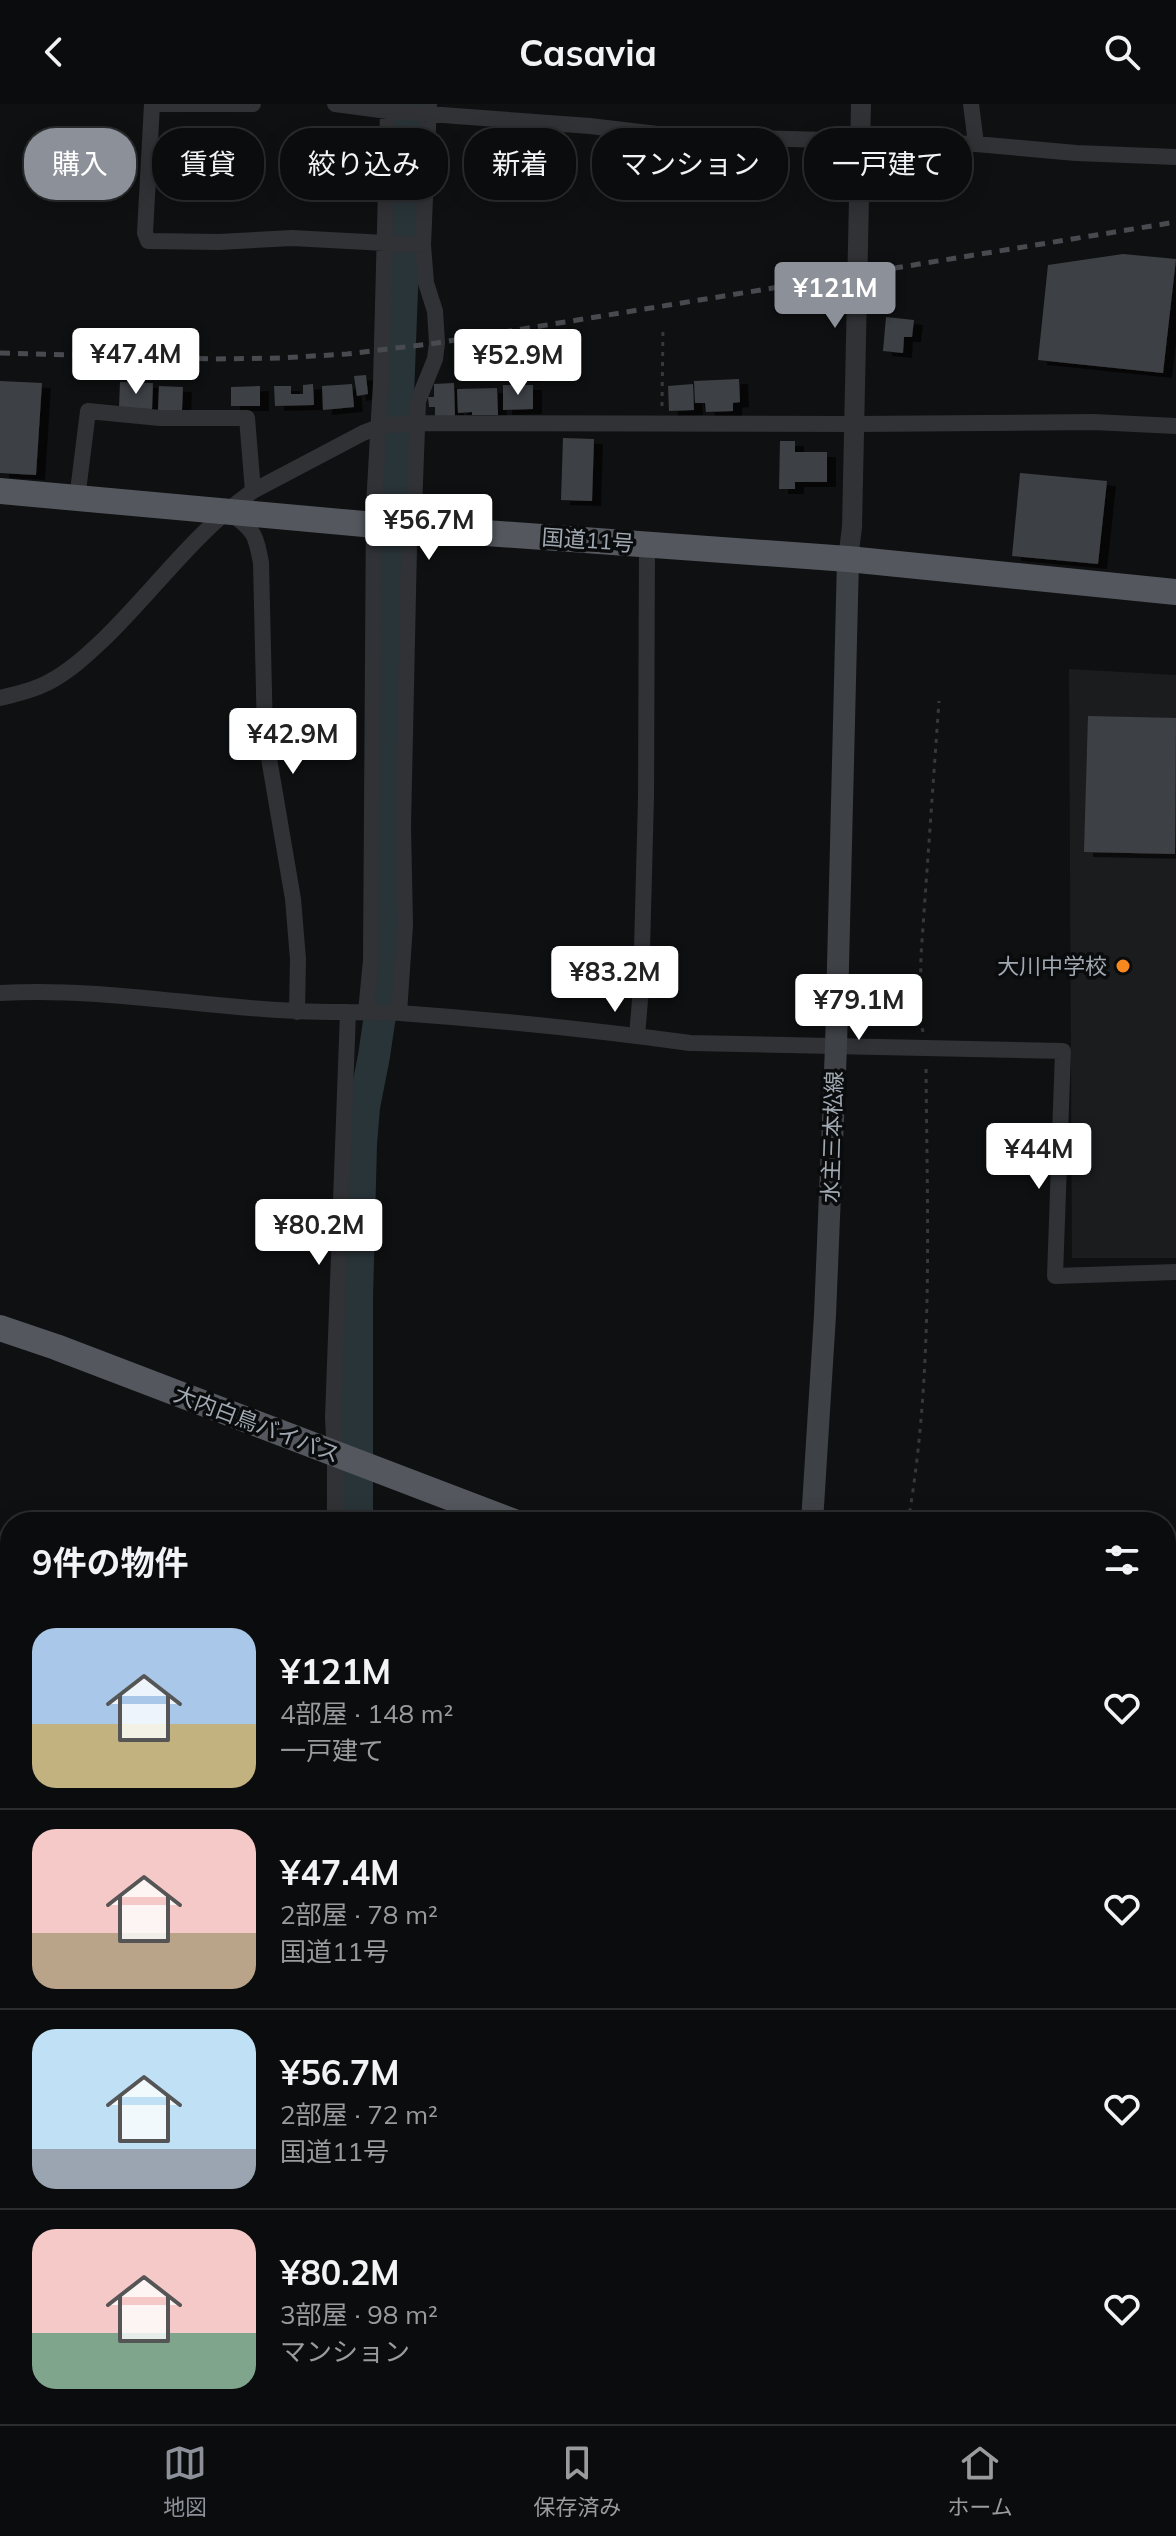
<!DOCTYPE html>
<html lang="ja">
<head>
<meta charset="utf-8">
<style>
  :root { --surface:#0b0c0d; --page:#141516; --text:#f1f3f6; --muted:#9a9b9d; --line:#2b2c2e; --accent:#8c9099 }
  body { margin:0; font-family:Mulish,"Noto Sans JP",sans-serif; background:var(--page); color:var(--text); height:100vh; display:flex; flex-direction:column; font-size:30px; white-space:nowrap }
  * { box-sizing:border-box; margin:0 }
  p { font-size:26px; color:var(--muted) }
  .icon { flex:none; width:44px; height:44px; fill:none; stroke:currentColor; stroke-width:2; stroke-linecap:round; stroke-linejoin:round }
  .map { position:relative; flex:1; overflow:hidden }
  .side { position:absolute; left:0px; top:1408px; width:1176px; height:912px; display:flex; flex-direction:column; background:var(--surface); border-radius:32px 32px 0 0; box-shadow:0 4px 20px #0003,0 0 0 2px var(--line) }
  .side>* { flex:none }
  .banner { position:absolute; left:24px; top:24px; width:1128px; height:72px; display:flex; gap:16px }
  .price { position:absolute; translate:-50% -68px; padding:0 18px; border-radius:8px; background:#fff; color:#222; font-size:26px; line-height:52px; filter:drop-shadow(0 2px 4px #0008) }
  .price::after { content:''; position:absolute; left:50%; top:48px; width:24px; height:18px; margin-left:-12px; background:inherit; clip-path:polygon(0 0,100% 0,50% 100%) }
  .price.on { background:var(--accent); color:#fff }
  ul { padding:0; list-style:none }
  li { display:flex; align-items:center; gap:24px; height:200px; padding:0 32px }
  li+li { border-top:2px solid var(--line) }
  li span { display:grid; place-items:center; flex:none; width:224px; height:160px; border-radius:24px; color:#555 }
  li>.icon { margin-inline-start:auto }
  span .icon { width:96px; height:96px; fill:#fffc; stroke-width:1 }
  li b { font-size:34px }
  h2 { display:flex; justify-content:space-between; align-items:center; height:96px; padding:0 32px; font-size:34px }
  .pill { padding:0 28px; border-radius:32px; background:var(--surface); box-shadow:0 4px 20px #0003,0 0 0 2px var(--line); font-size:28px; line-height:72px }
  .pill.on { background:var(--accent); color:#fff }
  header { display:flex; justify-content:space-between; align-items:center; height:104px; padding:0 32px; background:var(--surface); font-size:36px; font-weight:700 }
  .tabs { display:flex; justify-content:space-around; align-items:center; height:112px; border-top:2px solid var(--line); background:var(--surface); font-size:22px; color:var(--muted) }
  .tabs a { display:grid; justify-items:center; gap:4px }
  .tabs .on { color:var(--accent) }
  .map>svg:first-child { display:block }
  .built { fill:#1b1c1e }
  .water { fill:url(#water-waves) }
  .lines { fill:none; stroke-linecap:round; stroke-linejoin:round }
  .river { stroke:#293439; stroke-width:32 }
  .building { fill:#3e4044; filter:url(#shadow) }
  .path { stroke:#36393d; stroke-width:3; stroke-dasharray:4 6; stroke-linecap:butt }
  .minor { stroke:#303236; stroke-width:16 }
  .tertiary { stroke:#303236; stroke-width:20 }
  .secondary { stroke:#3e4146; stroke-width:22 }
  .trunk { stroke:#54585e; stroke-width:26 }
  .rail { stroke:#474a4f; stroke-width:5; stroke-dasharray:10 8; stroke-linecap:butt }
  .poi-dot { fill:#f9891f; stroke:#0a0b0c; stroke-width:3 }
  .labels { text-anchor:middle; stroke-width:7; stroke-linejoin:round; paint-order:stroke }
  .street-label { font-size:22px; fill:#a0a9b2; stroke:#0a0b0c }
  .poi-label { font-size:22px; fill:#a0a9b2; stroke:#0a0b0c; text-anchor:end }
</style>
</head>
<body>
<header><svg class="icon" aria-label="back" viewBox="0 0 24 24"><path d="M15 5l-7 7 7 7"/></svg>Casavia<svg class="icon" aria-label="search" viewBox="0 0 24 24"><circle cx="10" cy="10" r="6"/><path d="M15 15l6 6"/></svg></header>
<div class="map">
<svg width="1176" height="2320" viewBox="0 0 1176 2320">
  <defs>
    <pattern id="water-waves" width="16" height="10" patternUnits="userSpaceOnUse" patternTransform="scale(2)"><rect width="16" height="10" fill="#293439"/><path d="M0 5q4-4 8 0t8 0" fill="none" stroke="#454f53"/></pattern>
    <filter id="shadow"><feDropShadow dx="9" dy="5" stdDeviation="0" flood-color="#0009"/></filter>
  </defs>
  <rect width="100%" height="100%" fill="#0f1011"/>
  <path class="built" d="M 1069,565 L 1176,571 L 1176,1154 L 1072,1154 Z"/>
  <path class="water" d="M 409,2310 L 841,2310 L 843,2320 L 402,2320 Z"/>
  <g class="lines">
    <path class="river" d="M 357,1418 L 357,1194 L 361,1040 L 364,1003 L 374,952 L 383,891 L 392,451 L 409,0
      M 0,1972 L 10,1966"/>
  </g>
  <path class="building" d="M 1123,150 L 1176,155 L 1163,269 L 1038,256 L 1048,161 Z
    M 886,213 L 914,216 L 912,233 L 904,233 L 903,249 L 883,247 Z
    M 532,251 L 532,273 L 501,273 L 500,252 Z
    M 366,271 L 368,290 L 357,292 L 354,272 Z
    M 739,275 L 740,298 L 733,299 L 733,307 L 706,308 L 705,299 L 695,299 L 694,277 Z
    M 0,277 L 42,279 L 36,371 L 0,369 Z
    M 120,278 L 153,279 L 152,305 L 119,304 Z
    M 454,279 L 455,313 L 435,313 L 435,303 L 429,303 L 428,293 L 434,293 L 434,280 Z
    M 313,280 L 314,301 L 275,302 L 274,282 L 291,282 L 291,290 L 303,290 L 303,281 Z
    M 352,280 L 354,303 L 323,306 L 322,282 Z
    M 693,280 L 694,306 L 669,307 L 668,282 Z
    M 503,281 L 533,281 L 533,305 L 503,306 Z
    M 159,282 L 183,283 L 182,306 L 158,306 Z
    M 260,282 L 260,302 L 231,302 L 231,283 Z
    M 497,284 L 498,311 L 472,311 L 472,308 L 458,309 L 457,285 Z
    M 563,334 L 594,335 L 592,397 L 561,396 Z
    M 780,337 L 795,337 L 795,348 L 827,348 L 827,378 L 795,378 L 795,385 L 779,385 Z
    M 1020,369 L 1107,377 L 1098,460 L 1012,452 Z
    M 1088,612 L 1176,614 L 1175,750 L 1084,748 Z"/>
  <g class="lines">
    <path class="path" d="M 662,302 L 663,222
      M 923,928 L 920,915 L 921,851 L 939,597
      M 908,1418 C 934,1267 927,1113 926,959
      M 1166,1878 L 1176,1878"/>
    <path class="minor" d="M 152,0 L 145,129 L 148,137 L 219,138 L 292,134 L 423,141
      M 154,0 L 253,0
      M 335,0 L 388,7 L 590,22 L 674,32 L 976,40 L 1076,49 L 1176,53
      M 971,0 L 976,40
      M 77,395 L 88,307 L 160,314 L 247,314 L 253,387
      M 231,410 C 255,426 256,432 261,459 L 265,631 L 293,795 L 298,855 L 297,908
      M 0,594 C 16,590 32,587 47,579 C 69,568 87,551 105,534 C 155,485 196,427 253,387 L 363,329 L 381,322 L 410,319 L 855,320 L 1093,318 L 1176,322
      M 0,889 C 99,883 198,903 297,907 C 331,909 365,907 400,909 C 496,916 594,926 690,939 L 1063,947 L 1055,1172 L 1176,1168
      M 366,908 L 371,856 L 374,402 L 381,279 L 388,7
      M 399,909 L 405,821 L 403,722 L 409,443 L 414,406 L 418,297 L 435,255 L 437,239 L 435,207 L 426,179 L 423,141 L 429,0
      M 637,932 L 641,884 L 646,693 L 647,440
      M 335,1418 L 335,1349 L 333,1314 L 348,908
      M 1166,1501 L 1176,1497
      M 0,1647 L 5,1654 L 10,1656
      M 12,2310 L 13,2320
      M 369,2320 L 375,2310"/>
    <path class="tertiary" d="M 848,455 L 852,423 L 861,0
      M 875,2310 L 881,2320"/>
    <path class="secondary" d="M 812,1418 L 825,1211 L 836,943 L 848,455
      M 857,2310 L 859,2320"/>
    <path class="trunk" d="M 0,387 L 375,421 L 848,455 L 1176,488
      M 0,1224 L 56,1243 L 514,1418
      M 1166,1669 L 1176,1674"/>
    <path class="rail" d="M 0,249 L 215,255 L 280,254 L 347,250 L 437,239 L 1176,118"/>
  </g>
  <circle class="poi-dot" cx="1123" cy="862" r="8"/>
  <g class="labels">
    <g class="street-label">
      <text transform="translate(588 436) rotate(4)" y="8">国道11号</text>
      <text transform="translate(832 1033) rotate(-88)" y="8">水主三本松線</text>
      <text transform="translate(257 1320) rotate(21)" y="8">大内白鳥バイパス</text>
    </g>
    <g class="poi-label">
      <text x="1107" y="870">大川中学校</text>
    </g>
  </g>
</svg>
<b class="price on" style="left:835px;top:226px">¥121M</b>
<b class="price" style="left:136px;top:292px">¥47.4M</b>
<b class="price" style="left:518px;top:293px">¥52.9M</b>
<b class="price" style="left:429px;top:458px">¥56.7M</b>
<b class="price" style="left:293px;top:672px">¥42.9M</b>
<b class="price" style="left:615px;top:910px">¥83.2M</b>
<b class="price" style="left:859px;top:938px">¥79.1M</b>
<b class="price" style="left:1039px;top:1087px">¥44M</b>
<b class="price" style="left:319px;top:1163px">¥80.2M</b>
<div class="banner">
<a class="pill on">購入</a>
<a class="pill">賃貸</a>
<a class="pill">絞り込み</a>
<a class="pill">新着</a>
<a class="pill">マンション</a>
<a class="pill">一戸建て</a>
</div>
<section class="side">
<h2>9件の物件<svg class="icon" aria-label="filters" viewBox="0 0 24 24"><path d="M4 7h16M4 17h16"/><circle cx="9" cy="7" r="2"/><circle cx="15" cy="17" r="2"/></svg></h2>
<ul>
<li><span style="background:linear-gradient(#a9c7e8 60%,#c2b280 0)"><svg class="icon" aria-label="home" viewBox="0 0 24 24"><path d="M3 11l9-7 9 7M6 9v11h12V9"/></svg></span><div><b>¥121M</b><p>4部屋 · 148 m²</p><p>一戸建て</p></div><svg class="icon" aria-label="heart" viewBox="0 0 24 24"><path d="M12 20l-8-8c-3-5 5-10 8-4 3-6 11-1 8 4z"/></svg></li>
<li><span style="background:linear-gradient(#f6c9c9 65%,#b9a48a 0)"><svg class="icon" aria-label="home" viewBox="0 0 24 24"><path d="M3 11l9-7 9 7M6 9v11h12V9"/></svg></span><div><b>¥47.4M</b><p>2部屋 · 78 m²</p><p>国道11号</p></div><svg class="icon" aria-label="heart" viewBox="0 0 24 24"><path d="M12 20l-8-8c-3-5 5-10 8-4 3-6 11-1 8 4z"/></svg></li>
<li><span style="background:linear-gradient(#bfe0f5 75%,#9aa5b1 0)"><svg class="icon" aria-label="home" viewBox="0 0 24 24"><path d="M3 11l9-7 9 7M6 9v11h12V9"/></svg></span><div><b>¥56.7M</b><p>2部屋 · 72 m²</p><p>国道11号</p></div><svg class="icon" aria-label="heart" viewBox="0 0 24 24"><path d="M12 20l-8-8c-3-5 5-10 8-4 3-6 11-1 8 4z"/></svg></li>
<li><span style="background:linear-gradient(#f6c9c9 65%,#7fa58c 0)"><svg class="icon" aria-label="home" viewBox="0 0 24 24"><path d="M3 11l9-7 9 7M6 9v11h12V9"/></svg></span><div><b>¥80.2M</b><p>3部屋 · 98 m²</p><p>マンション</p></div><svg class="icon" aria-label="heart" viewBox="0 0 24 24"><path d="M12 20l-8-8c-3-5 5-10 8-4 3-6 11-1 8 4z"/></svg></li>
</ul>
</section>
</div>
<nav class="tabs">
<a class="on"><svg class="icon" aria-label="map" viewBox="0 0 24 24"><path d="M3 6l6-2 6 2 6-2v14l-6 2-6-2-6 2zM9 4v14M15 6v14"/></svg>地図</a>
<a><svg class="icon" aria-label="saved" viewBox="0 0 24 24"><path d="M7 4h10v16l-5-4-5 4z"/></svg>保存済み</a>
<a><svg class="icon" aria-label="home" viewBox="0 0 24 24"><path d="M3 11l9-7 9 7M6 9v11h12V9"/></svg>ホーム</a>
</nav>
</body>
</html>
